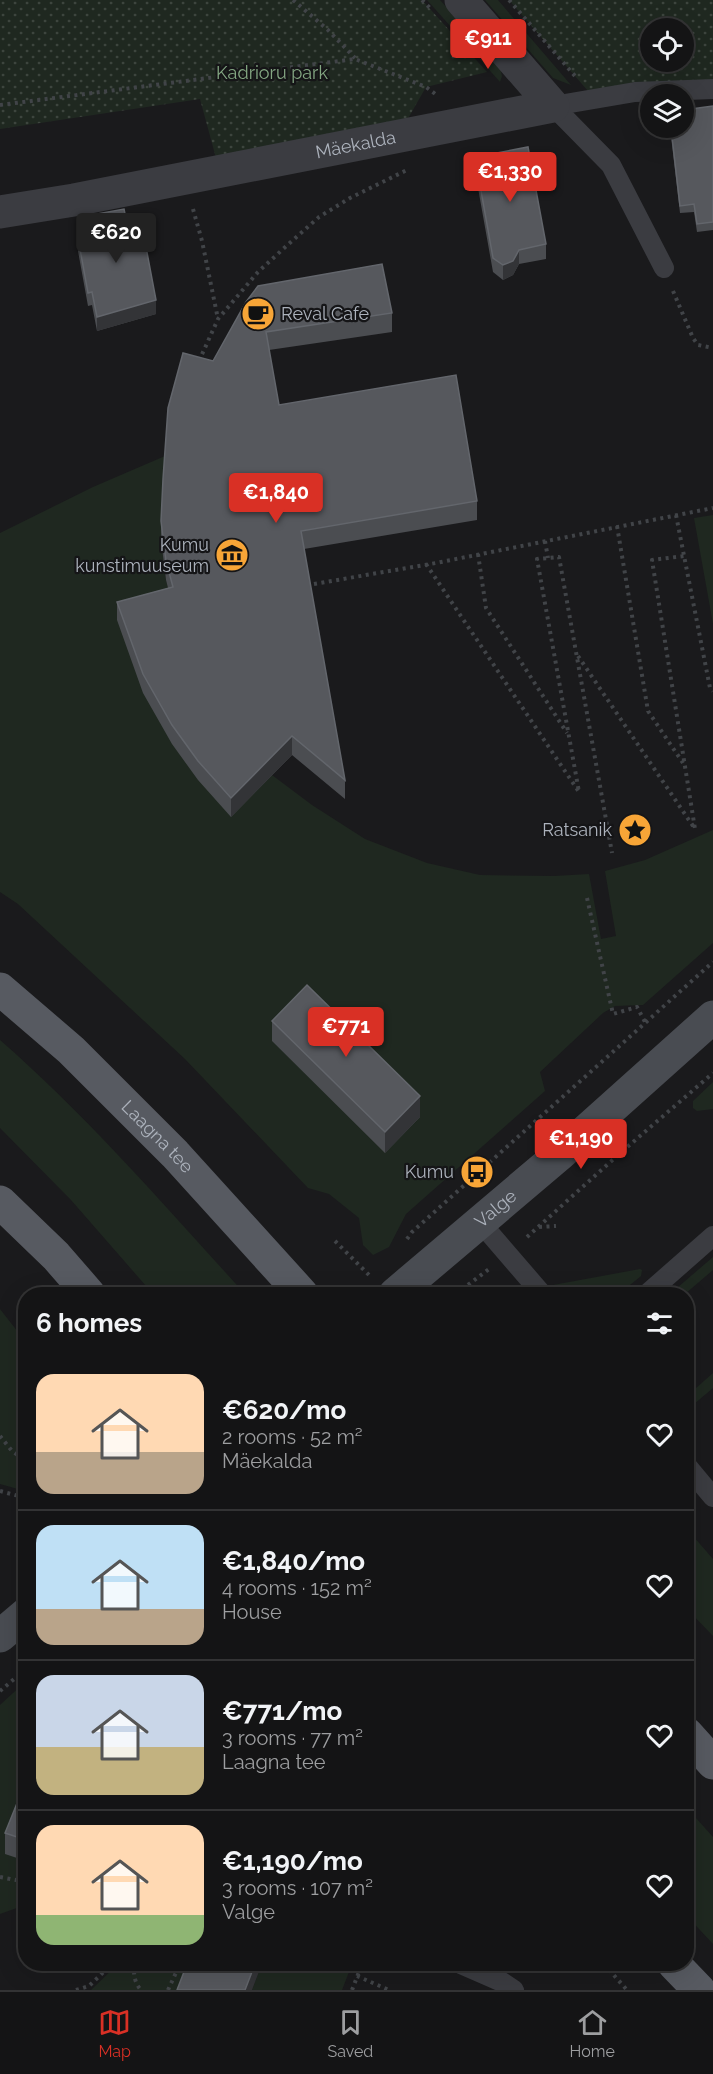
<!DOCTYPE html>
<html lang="en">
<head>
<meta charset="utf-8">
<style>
  :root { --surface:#141415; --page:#212122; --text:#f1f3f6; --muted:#9d9ea0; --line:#333334; --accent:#d93025 }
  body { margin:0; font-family:Raleway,sans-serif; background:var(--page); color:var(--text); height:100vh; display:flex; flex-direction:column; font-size:22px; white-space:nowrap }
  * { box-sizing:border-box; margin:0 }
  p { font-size:20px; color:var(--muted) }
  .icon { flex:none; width:33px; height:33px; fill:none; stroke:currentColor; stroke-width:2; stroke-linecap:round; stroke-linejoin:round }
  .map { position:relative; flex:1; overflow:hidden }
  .sheet { position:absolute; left:18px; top:1287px; width:676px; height:684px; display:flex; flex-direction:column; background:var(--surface); border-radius:24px; box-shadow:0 6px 24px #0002,0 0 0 2px var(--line) }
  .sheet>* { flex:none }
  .tools { position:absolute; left:640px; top:18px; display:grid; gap:12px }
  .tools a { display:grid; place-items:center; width:54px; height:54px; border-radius:50%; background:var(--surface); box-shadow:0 6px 24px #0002,0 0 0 2px var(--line); font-size:30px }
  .price { position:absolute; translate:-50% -51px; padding:0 14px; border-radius:6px; background:var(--accent); color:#fff; font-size:20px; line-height:39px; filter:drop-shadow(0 2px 3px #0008) }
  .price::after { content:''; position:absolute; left:50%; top:36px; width:18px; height:14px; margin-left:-9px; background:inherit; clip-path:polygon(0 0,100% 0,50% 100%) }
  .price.active { background:#222; color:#fff }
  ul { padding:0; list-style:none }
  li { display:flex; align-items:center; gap:18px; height:150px; padding:0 18px }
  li+li { border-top:2px solid var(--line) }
  li span { display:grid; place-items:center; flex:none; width:168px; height:120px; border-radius:18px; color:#555 }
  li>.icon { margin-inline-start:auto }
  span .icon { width:72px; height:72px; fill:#fffc; stroke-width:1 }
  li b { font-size:26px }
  h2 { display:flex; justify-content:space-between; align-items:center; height:72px; padding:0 18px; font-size:26px }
  .menu { display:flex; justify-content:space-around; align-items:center; height:84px; border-top:2px solid var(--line); background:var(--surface); font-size:16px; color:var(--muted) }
  .menu a { display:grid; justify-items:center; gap:3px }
  .menu .active { color:var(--accent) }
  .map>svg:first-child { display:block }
  .grass { fill:#1f2820 }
  .park { fill:url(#park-dots); fill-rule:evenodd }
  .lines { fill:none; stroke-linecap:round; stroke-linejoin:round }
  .path { stroke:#414448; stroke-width:4; stroke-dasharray:3 4.5; stroke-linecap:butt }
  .lane { stroke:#3b3c41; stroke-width:20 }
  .street { stroke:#3b3c41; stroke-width:33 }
  .secondary { stroke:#494c52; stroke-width:33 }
  .primary { stroke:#575a61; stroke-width:33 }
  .wall { fill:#4b4d51 }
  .shaded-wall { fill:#333437 }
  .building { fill:#56585d; stroke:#63666c; stroke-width:1.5 }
  .labels { text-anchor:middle; stroke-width:4.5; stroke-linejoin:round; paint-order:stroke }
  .park-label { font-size:18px; fill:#84a783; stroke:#151517 }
  .street-label { font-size:18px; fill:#acb2bc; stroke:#151517 }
  .poi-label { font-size:18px; fill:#acb2bc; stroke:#151517; text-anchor:end }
</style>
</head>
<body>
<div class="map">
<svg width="713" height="1990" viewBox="0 0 713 1990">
  <defs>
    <pattern id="park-dots" width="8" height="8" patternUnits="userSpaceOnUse" patternTransform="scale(1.5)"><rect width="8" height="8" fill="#1f2820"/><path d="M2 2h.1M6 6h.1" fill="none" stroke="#3d453e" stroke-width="1.8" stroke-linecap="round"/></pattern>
  </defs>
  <rect width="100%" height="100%" fill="#1a1a1c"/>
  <path class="grass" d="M 427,0 L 440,0 L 500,67 L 502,76 L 500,82 Z
    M 485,0 L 498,0 L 571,85 L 553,78 Z
    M 165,456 L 161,540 L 166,580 L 177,621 L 272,775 L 312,805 L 365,839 L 427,863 L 480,875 L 554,876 L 589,874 L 601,939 L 616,936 L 605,871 L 645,860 L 713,830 L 713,943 L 643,1005 L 615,1006 L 603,1013 L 540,1072 L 545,1091 L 406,1214 L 389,1247 L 373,1255 L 363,1245 L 359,1218 L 329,1194 L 308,1188 L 185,1059 L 18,904 L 0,892 L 0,533 L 93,487 Z
    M 713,515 L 713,624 L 694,518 Z
    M 0,1040 C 88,1117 166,1207 245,1294 L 153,1294 L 71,1200 L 0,1128 Z
    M 713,1082 L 713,1109 L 697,1111 L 693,1108 L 693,1101 Z
    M 713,1257 L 713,1270 L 685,1294 L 670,1294 Z
    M 640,1269 L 642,1270 L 641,1276 L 619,1294 L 557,1294 L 552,1287 L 553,1285 Z
    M 0,1309 L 25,1341 L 25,1491 L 0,1484 Z
    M 713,1373 L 713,1388 L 687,1410 L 687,1396 Z
    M 687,1529 L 713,1559 L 713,1636 L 687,1609 Z
    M 25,1682 L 25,1802 L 6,1853 L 25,1861 L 25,1905 L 0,1914 L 0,1705 Z
    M 687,1808 L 713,1837 L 713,1944 L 687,1916 Z
    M 118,1964 L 191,1964 L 185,1990 L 91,1990 Z
    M 262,1964 L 352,1964 L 342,1990 L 252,1990 Z"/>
  <path class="park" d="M 0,0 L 422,0 L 487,72 L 426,87 L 406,122 L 216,158 L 200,99 L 0,129 Z
    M 509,0 L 713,0 L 713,89 L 595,99 ZM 651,28 L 684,28 L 684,62 L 651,62 Z"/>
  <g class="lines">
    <path class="path" d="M 293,0 L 328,30 L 355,58
      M 422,0 L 430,8
      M 509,0 L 575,76
      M 0,105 L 355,59 L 426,87 L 438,96
      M 193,209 L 202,241 L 218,319
      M 673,291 L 693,338 L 698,345 L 713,348
      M 199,361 L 218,319 L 258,272 L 282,250 L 319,217 L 350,198 L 409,169
      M 676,515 L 710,688 L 713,691
      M 617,526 L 648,711 L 683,763
      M 545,541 L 548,558
      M 478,554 L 486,608 L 567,733
      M 426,564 L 579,792 L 537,559 L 559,557 L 612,853
      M 314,584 L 436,563 L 713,508
      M 578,656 L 695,829 L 652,560 L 684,556
      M 587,898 L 613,1014 L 637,1007 L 645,1022
      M 539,1227 L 556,1226
      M 527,1237 L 618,1155 L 713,1073
      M 407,1239 L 412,1232 L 713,962
      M 335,1241 L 370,1276
      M 353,1294 L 363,1286
      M 456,1294 L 489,1269
      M 0,1436 L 12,1451 L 26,1461
      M 0,1491 L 26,1498
      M 0,1691 L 26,1669
      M 0,1877 L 26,1882
      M 135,1964 C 133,1973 134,1982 141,1990
      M 604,1964 L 627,1990
      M 357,1976 L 389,1990
      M 76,1990 L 89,1986 L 112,1964
      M 168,1990 L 180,1964
      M 352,1990 L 362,1964"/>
    <path class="lane" d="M 553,106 L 611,165 L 664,268
      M 553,106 L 635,92 L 713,89
      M 480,1222 L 542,1294
      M 647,1294 L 713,1236
      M 687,1466 L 713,1497
      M 461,1964 L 502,1982 L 514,1990"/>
    <path class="street" id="s1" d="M 0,212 L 74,200 L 553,106 L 461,0"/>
    <g class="secondary">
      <path id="s2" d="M 395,1294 L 559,1155 L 713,1017"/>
      <path d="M 0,1636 L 26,1614"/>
    </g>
    <g class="primary">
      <path id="s3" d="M 0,989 L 71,1050 L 175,1154 L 302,1294"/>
      <path d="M 0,1202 L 56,1256 L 89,1294"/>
      <path d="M 687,1734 L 713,1763"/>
      <path d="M 674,1964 L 699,1990"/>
    </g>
  </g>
  <path class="wall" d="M 713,106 L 713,230 L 697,232 L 694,212 L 680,213 L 670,128 L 684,128 Z
    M 475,157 L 546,244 L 546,259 L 519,264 L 513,275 L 503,280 L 493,272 L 475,171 Z
    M 91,215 L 128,229 L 156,314 L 97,331 L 92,305 L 88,306 L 78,251 L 78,238 L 93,235 L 91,228 Z
    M 246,302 L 392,313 L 392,332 L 269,350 L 279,405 L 477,501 L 477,520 L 304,549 L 345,780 L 345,799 L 292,755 L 231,817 L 198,780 L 172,744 L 143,693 L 117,620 L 117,602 L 168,588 L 166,580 L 161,540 L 161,521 L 213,361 Z
    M 272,1021 L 420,1117 L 385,1153 L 272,1041 Z
    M 26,1781 L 26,1861 L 5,1854 L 5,1833 Z"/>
  <path class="shaded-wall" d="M 519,250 L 519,264 L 513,275 L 503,280 L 503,265 Z
    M 156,300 L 156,314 L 97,331 L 97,317 Z
    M 292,736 L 292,755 L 231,817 L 231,798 Z
    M 420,1096 L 420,1117 L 385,1153 L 385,1132 Z
    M 255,1964 L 262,1964 L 252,1990 L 245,1990 Z"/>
  <path class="building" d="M 713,106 L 713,222 L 697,224 L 694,204 L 680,206 L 671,128 L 684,128 L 684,110 Z
    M 528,147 L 546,244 L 519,250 L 513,261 L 503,265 L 493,258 L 475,157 Z
    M 124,209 L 128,229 L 142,226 L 156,300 L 97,317 L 92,292 L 88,293 L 78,238 L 95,235 L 91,215 Z
    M 382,264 L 392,313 L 266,332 L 279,405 L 456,375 L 477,501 L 301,531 L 345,780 L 292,736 L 231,798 L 198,761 L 172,725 L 143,674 L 117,602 L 173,587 L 166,561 L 161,521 L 163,479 L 168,408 L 183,353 L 213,361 L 246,302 L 258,286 Z
    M 307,985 L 420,1096 L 385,1132 L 272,1021 Z
    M 26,1781 L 26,1840 L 5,1833 Z
    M 187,1964 L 255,1964 L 245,1990 L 177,1990 Z"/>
  <defs>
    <symbol id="cafe-disc" viewBox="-11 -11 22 22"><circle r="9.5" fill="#f7a537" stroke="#151517"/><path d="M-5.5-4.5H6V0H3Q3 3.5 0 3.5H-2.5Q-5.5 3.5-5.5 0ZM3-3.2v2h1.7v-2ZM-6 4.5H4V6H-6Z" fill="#111"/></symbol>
    <symbol id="museum-disc" viewBox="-11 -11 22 22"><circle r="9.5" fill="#f7a537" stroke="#151517"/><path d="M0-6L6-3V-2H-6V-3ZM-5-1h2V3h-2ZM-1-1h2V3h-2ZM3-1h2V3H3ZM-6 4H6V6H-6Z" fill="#111"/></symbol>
    <symbol id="sight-disc" viewBox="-11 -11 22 22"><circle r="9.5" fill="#f7a537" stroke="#151517"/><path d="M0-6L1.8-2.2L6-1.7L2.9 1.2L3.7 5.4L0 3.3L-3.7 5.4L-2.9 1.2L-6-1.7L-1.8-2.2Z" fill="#111"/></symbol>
    <symbol id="bus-disc" viewBox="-11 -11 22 22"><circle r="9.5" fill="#f7a537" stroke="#151517"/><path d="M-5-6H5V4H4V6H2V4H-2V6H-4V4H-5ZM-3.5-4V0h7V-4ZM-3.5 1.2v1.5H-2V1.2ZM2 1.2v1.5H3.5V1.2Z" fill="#111"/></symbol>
  </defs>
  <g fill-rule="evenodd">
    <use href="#cafe-disc" x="239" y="295" width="38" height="38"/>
    <use href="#museum-disc" x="213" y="536" width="38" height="38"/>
    <use href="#sight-disc" x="616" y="811" width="38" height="38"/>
    <use href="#bus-disc" x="458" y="1153" width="38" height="38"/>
  </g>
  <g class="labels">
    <g class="park-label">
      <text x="272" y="79">Kadrioru park</text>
    </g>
    <g class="street-label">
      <text dy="6" stroke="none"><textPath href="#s1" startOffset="362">Mäekalda</textPath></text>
      <text dy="6" stroke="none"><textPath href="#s3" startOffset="216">Laagna tee</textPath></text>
      <text dy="6" stroke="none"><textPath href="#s2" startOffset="132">Valge</textPath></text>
    </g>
    <g class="poi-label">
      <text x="281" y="320" text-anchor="start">Reval Cafe</text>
      <text x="209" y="551">Kumu<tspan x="209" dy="21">kunstimuuseum</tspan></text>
      <text x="612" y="836">Ratsanik</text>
      <text x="454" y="1178">Kumu</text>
    </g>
  </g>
</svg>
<div class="tools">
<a><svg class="icon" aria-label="locate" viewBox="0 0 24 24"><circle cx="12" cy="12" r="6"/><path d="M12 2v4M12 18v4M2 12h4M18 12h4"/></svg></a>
<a><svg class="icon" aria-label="layers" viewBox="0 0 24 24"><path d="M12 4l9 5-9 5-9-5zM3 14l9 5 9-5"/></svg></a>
</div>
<b class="price" style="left:488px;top:70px">€911</b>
<b class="price" style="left:510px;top:203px">€1,330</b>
<b class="price active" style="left:116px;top:264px">€620</b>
<b class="price" style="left:276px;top:524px">€1,840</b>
<b class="price" style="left:346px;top:1058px">€771</b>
<b class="price" style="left:581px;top:1170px">€1,190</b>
<section class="sheet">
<h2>6 homes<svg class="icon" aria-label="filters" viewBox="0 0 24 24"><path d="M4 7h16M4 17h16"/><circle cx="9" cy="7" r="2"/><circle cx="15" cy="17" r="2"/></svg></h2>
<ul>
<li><span style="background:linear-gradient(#ffd9b3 65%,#b9a48a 0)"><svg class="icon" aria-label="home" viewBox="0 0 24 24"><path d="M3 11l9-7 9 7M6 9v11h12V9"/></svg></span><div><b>€620/mo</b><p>2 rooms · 52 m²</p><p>Mäekalda</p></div><svg class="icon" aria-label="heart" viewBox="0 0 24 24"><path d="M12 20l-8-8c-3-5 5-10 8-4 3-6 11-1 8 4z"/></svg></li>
<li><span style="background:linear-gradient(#bfe0f5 70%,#b9a48a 0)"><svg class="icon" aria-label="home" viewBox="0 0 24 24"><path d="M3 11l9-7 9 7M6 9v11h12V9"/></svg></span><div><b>€1,840/mo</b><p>4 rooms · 152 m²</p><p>House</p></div><svg class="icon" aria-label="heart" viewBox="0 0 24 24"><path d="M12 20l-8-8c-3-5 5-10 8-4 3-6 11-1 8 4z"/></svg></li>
<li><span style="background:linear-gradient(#c9d6e8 60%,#c2b280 0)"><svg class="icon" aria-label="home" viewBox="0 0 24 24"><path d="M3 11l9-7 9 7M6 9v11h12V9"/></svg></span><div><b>€771/mo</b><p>3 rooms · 77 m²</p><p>Laagna tee</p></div><svg class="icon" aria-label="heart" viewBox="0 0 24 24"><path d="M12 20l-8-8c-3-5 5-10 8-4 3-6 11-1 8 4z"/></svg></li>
<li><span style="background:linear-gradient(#ffd9b3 75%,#8fb573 0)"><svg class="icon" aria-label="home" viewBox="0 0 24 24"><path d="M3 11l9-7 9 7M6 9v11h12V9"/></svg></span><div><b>€1,190/mo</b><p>3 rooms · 107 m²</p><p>Valge</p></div><svg class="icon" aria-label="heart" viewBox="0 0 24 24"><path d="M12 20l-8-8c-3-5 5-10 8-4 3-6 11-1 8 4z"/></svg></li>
</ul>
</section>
</div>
<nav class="menu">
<a class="active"><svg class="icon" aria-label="map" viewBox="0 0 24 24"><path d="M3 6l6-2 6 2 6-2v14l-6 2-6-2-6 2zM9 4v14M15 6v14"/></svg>Map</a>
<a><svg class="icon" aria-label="saved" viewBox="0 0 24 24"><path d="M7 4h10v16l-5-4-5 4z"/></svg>Saved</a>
<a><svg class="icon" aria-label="home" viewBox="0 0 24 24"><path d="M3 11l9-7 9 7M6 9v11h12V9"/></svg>Home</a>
</nav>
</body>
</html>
